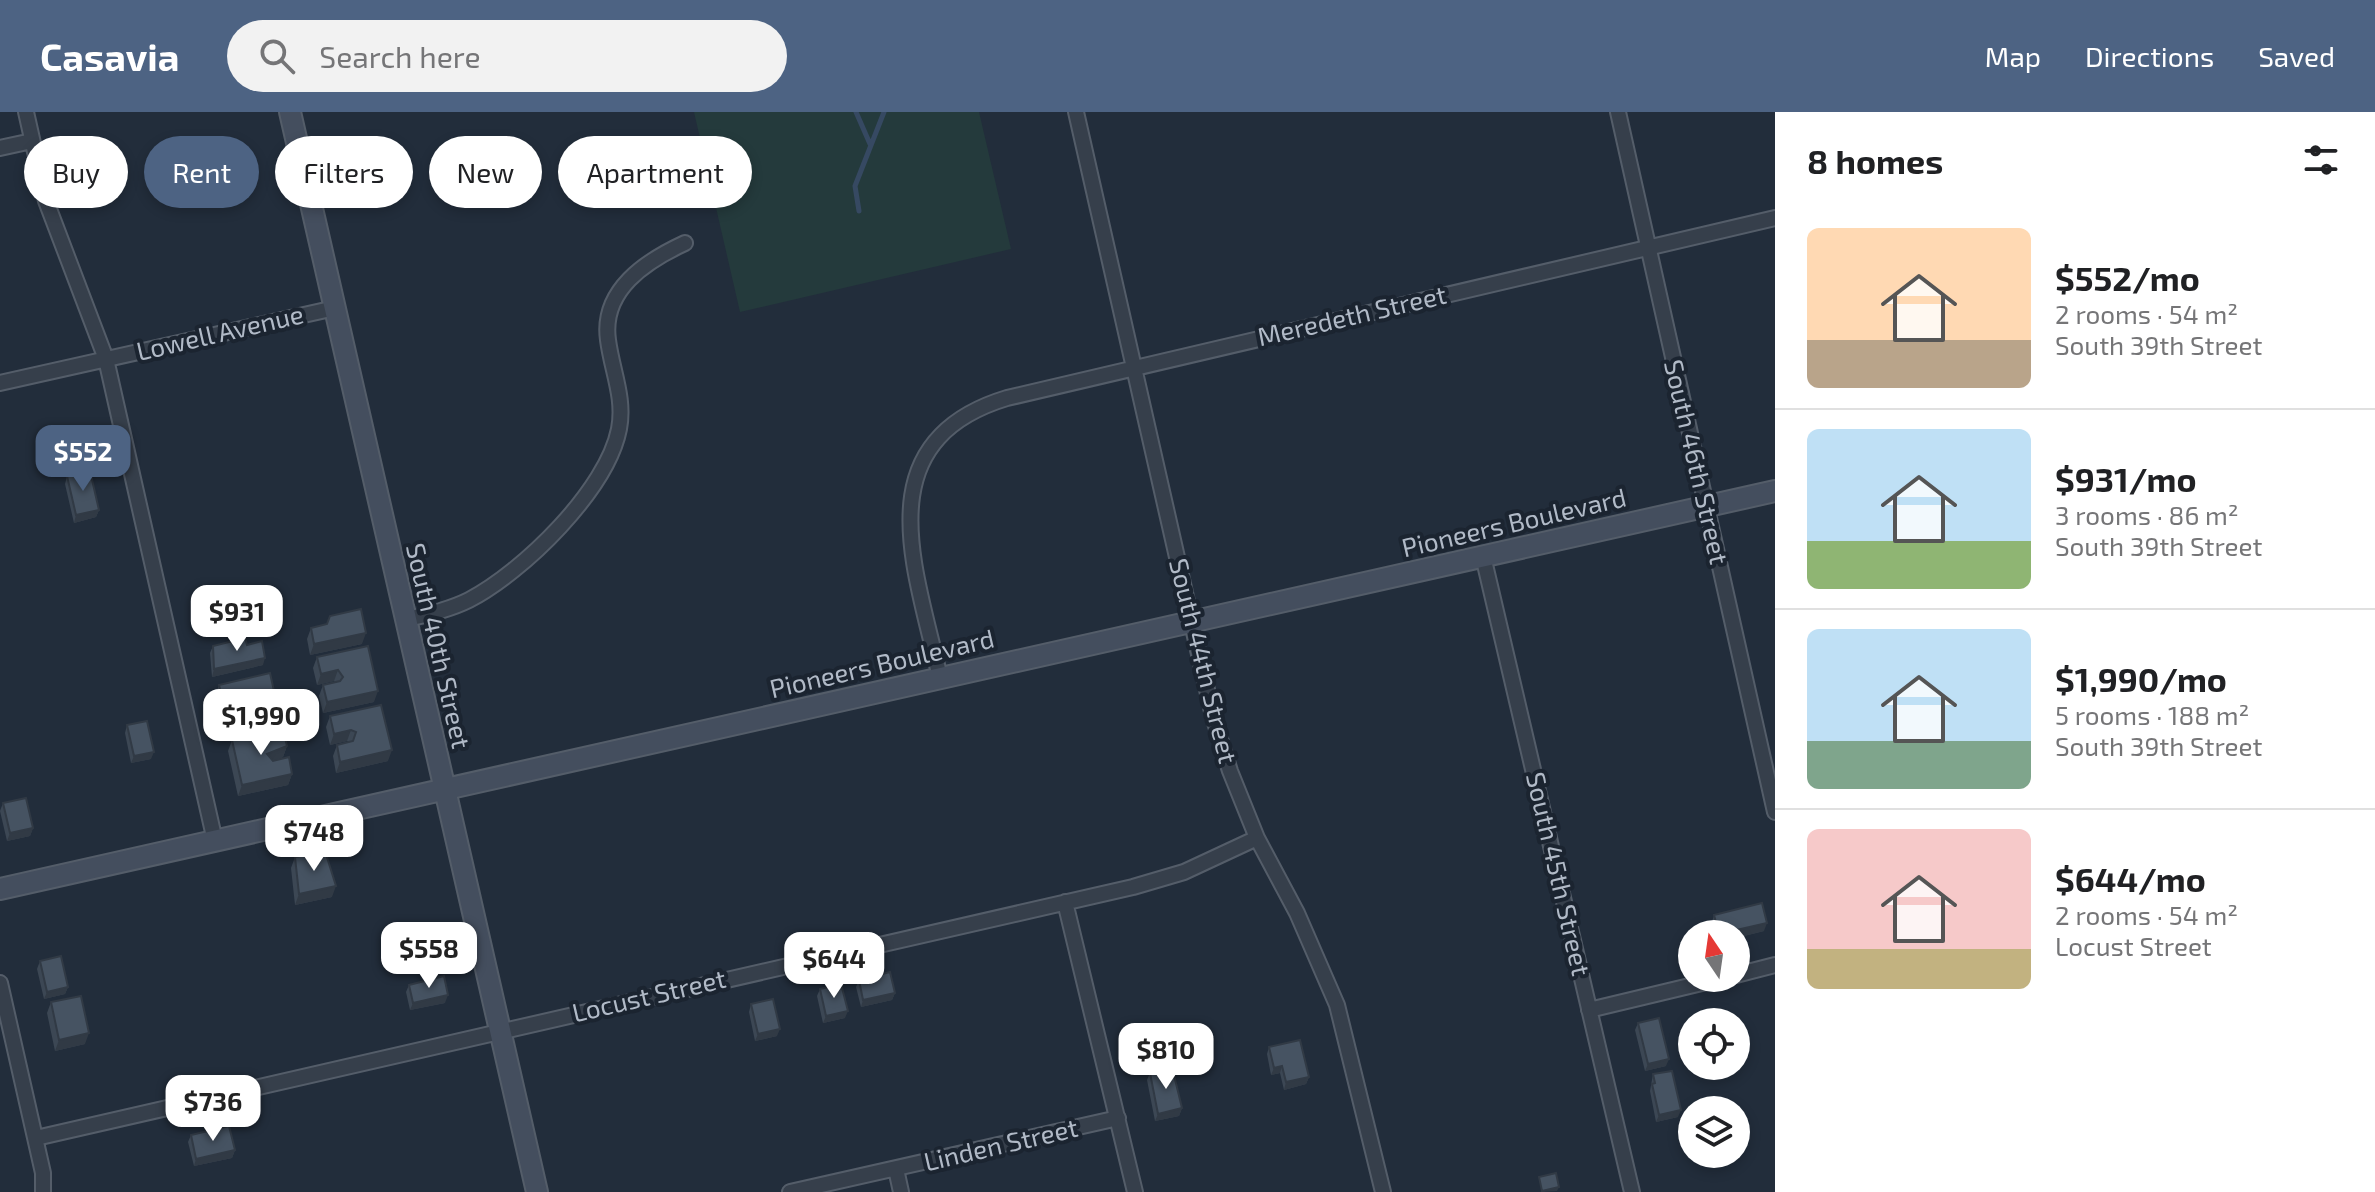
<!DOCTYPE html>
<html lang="en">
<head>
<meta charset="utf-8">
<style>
  :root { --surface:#fff; --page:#f2f2f2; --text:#202124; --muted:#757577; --line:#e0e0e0; --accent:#4d6383 }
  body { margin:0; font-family:"Exo 2",sans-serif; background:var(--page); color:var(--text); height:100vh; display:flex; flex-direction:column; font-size:30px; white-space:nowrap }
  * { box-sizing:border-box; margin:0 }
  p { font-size:26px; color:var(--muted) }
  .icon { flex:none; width:44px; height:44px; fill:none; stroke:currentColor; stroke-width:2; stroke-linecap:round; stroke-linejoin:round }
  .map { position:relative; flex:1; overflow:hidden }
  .panel { display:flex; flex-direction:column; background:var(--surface); width:600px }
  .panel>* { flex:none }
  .top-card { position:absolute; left:24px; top:24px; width:760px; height:72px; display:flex; gap:16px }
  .needle { width:52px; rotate:347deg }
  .controls { position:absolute; left:1678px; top:808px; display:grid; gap:16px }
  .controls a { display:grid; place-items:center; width:72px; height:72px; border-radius:50%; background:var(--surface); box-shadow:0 4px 12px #0003; font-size:40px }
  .price { position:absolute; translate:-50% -68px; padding:0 18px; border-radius:16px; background:#fff; color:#222; font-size:26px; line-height:52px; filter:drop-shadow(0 2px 4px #0008) }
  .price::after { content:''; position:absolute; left:50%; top:48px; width:24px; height:18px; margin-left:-12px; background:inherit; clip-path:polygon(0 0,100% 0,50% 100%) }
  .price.current { background:var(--accent); color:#fff }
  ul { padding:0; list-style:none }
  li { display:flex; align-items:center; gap:24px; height:200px; padding:0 32px }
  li+li { border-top:2px solid var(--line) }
  li span { display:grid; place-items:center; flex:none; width:224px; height:160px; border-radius:12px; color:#555 }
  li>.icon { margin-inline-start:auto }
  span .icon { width:96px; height:96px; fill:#fffc; stroke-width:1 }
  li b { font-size:34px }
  h2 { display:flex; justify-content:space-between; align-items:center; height:96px; padding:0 32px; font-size:34px }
  .chip { padding:0 28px; border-radius:36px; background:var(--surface); box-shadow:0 4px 12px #0003; font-size:28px; line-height:72px }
  .chip.current { background:var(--accent); color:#fff }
  header { display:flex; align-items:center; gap:48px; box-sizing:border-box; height:112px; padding:0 40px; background:var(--accent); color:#fff }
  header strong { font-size:38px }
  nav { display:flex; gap:44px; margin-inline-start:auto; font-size:28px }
  .search { width:560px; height:72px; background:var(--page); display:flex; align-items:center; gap:20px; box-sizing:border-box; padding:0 28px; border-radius:44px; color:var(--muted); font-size:30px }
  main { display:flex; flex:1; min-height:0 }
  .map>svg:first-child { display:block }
  .green { fill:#243a3c }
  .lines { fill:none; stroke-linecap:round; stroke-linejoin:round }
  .stream { stroke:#364962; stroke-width:5 }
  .street-casing { stroke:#545d69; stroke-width:18 }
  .secondary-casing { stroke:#545d69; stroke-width:24 }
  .street { stroke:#363f4b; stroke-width:14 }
  .secondary { stroke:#444e5e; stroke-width:20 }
  .wall { fill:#3c4754 }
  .shaded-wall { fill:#313a45 }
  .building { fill:#465362; stroke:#313a45; stroke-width:2 }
  .labels { text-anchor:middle; stroke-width:8; stroke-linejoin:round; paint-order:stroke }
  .street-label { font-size:26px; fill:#b1bac7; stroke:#1b2430 }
</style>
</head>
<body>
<header>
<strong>Casavia</strong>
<div class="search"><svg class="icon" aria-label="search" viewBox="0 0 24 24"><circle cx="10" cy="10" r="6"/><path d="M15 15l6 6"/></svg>Search here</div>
<nav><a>Map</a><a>Directions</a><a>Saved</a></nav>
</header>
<main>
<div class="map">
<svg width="1775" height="1080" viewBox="0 0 1775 1080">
  <rect width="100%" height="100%" fill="#222d3b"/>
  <path class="green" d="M 694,0 L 979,0 L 1011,137 L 740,200 Z"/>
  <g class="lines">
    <path class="stream" d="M 856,0 L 870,32
      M 859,99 L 855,74 L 884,0"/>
    <defs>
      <path id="street" d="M 26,0 L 46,89 L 106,247 L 215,729
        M 1076,0 L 1213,604 L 1230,659 L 1257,726 L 1297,801 L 1337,893 L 1383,1080
        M 1618,0 L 1775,700
        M 0,36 L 32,29
        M 0,271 L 335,196
        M 1483,444 L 1632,1080
        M 406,507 C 427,503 449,498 469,488 C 523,460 607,378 619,317 C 625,286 612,259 608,228 C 601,178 646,149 685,131
        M 940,566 C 917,460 862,330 1007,286 L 1775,106
        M 1065,790 L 1135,1080
        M 1736,863 L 1775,853
        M 0,871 L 43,1061 L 43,1080
        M 1589,898 L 1723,866
        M 36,1026 L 1133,775 L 1184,760 L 1257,726
        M 896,1057 L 901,1080
        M 790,1080 L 1118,1006"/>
      <path id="secondary" d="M 290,0 L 537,1080
        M 0,777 L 1775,379"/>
    </defs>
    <use href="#street" class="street-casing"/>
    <use href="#secondary" class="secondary-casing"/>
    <use href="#street" class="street"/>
    <use href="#secondary" class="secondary"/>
  </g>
  <path class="wall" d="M 67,364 L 99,398 L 96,405 L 74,411 L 65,372 Z
    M 327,512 L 362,532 L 310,543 L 307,527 L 311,516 Z
    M 247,533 L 263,553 L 212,565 L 210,541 L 213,534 Z
    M 368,534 L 374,590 L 323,601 L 319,584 L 323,573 L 335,570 L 334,569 L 317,573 L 313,556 L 317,545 Z
    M 219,573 L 274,579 L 270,590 L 276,617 L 225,629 L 215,584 Z
    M 381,593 L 388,649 L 336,661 L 333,644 L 337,633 L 349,630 L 347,629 L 330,633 L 326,615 L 330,604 Z
    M 127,613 L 151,647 L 131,651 L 125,621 Z
    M 232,628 L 287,634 L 283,645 L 274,649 L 292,662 L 288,673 L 238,684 L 228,639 Z
    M 3,691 L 33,716 L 30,724 L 7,729 L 0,699 Z
    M 295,745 L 332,785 L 295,793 L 291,756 Z
    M 1714,803 L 1764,819 L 1736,826 L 1736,822 L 1715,822 L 1712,810 Z
    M 40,849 L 68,875 L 65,882 L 44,887 L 37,857 Z
    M 859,868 L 895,881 L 892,888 L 861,895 L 856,875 Z
    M 409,873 L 445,891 L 410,898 L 406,880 Z
    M 820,877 L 845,906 L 823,911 L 817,884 Z
    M 51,890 L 85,932 L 55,939 L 47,901 Z
    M 751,892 L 777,924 L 755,929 L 749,900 Z
    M 1638,911 L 1666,954 L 1645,959 L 1635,918 Z
    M 1269,935 L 1309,965 L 1306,972 L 1284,978 L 1280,961 L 1271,963 L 1267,942 Z
    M 1150,961 L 1182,996 L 1179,1004 L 1155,1009 L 1147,968 Z
    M 1653,962 L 1678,1005 L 1656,1010 L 1650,979 Z
    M 191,1023 L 235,1038 L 232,1046 L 194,1054 L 188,1030 Z"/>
  <path class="shaded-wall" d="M 99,398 L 96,405 L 74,411 L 76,403 Z
    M 366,521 L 362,532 L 310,543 L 314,532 Z
    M 265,546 L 263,553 L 212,565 L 214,557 Z
    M 338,558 L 334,569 L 317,573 L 321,562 Z
    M 274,579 L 270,590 L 254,593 L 258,582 Z
    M 378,579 L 374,590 L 323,601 L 327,590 Z
    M 280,606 L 276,617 L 225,629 L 229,618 Z
    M 351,618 L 347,629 L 330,633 L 334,622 Z
    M 287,634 L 283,645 L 263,653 L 267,642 Z
    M 392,638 L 388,649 L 336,661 L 340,650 Z
    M 154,640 L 151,647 L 131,651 L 134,644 Z
    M 292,662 L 288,673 L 238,684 L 242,673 Z
    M 33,716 L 30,724 L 7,729 L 10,721 Z
    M 336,774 L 332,785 L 295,793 L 299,782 Z
    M 1767,811 L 1764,819 L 1736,826 L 1736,822 L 1723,822 Z
    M 68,875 L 65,882 L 44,887 L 47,880 Z
    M 895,881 L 892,888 L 861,895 L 863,888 Z
    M 448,883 L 445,891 L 410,898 L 413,891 Z
    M 848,899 L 845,906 L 823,911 L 826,904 Z
    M 780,917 L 777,924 L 755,929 L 758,922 Z
    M 89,921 L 85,932 L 55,939 L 59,928 Z
    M 1669,947 L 1666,954 L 1645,959 L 1648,952 Z
    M 1282,954 L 1280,961 L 1271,963 L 1274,956 Z
    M 1309,965 L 1306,972 L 1284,978 L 1286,970 Z
    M 1182,996 L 1179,1004 L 1155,1009 L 1158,1002 Z
    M 1681,998 L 1678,1005 L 1656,1010 L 1659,1003 Z
    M 235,1038 L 232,1046 L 194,1054 L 196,1047 Z
    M 1559,1075 L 1557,1079 L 1541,1080 L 1542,1079 Z"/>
  <path class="building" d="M 90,359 L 99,398 L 76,403 L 67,364 Z
    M 361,497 L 366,521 L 314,532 L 311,516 L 327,512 L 330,504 Z
    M 245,526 L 247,533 L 262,529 L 265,546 L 214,557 L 213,534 Z
    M 368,534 L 378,579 L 327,590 L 323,573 L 340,569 L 343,565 L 338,558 L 321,562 L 317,545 Z
    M 270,561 L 274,579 L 258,582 L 255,591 L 276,590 L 280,606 L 229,618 L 219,573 Z
    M 381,593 L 392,638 L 340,650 L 337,633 L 353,629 L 356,620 L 351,618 L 334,622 L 330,604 Z
    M 147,609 L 154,640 L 134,644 L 127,613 Z
    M 283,617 L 287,634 L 267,642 L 273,649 L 289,645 L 292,662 L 242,673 L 232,628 Z
    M 26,686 L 33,716 L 10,721 L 3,691 Z
    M 325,739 L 336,774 L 299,782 L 295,745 Z
    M 1762,791 L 1767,811 L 1719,822 L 1714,803 Z
    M 61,844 L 68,875 L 47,880 L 40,849 Z
    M 890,860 L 895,881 L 863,888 L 859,868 Z
    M 444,864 L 448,883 L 413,891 L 409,873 Z
    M 841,872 L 848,899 L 826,904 L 820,877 Z
    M 81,884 L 89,921 L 59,928 L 51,890 Z
    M 773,887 L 780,917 L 758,922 L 751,892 Z
    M 1659,906 L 1669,947 L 1648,952 L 1638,911 Z
    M 1300,928 L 1309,965 L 1286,970 L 1282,954 L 1274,956 L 1269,935 Z
    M 1172,955 L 1182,996 L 1158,1002 L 1150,961 Z
    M 1672,959 L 1681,998 L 1659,1003 L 1652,972 L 1655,971 L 1653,962 Z
    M 229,1014 L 235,1038 L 196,1047 L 191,1023 Z
    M 1556,1061 L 1559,1075 L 1542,1079 L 1539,1065 Z"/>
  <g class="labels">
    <g class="street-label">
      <text transform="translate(1352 204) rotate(-13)" y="9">Meredeth Street</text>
      <text transform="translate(220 221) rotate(-13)" y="9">Lowell Avenue</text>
      <text transform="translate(1696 350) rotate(77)" y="9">South 46th Street</text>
      <text transform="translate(1514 411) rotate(-13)" y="9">Pioneers Boulevard</text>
      <text transform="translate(438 534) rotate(77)" y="9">South 40th Street</text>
      <text transform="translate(1203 549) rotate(76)" y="9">South 44th Street</text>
      <text transform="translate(882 552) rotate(-13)" y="9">Pioneers Boulevard</text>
      <text transform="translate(1558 762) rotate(77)" y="9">South 45th Street</text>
      <text transform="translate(649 884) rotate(-13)" y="9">Locust Street</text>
      <text transform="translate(1001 1033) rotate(-13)" y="9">Linden Street</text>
    </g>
  </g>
</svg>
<div class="controls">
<a><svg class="needle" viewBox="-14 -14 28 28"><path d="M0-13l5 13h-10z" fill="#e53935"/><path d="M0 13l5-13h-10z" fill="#757577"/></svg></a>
<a><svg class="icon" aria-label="locate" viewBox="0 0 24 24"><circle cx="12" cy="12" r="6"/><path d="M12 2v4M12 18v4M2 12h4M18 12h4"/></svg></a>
<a><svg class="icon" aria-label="layers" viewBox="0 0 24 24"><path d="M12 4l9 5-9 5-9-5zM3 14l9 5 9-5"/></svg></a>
</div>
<b class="price current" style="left:83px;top:381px">$552</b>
<b class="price" style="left:237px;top:541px">$931</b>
<b class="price" style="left:261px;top:645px">$1,990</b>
<b class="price" style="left:314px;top:761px">$748</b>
<b class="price" style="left:429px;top:878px">$558</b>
<b class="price" style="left:834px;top:888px">$644</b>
<b class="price" style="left:1166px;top:979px">$810</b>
<b class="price" style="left:213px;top:1031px">$736</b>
<div class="top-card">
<a class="chip">Buy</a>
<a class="chip current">Rent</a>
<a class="chip">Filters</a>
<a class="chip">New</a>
<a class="chip">Apartment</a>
</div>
</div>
<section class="panel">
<h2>8 homes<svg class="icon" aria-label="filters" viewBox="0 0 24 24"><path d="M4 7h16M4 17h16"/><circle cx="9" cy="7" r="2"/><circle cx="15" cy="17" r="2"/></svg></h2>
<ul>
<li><span style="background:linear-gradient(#ffd9b3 70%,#b9a48a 0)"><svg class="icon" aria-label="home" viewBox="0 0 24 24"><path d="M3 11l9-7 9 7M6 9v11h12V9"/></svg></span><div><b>$552/mo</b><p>2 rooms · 54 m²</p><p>South 39th Street</p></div></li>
<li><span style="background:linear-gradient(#bfe0f5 70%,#8fb573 0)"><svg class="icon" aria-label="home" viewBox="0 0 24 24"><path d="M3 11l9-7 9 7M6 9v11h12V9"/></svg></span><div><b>$931/mo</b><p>3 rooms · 86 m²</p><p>South 39th Street</p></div></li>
<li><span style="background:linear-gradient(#bfe0f5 70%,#7fa58c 0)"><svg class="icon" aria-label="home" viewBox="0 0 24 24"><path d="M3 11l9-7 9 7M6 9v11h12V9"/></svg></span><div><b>$1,990/mo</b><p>5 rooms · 188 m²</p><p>South 39th Street</p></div></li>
<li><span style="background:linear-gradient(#f6c9c9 75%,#c2b280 0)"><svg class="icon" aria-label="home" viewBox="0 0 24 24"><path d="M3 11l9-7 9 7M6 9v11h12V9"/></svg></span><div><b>$644/mo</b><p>2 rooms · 54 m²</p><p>Locust Street</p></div></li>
</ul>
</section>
</main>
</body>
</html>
